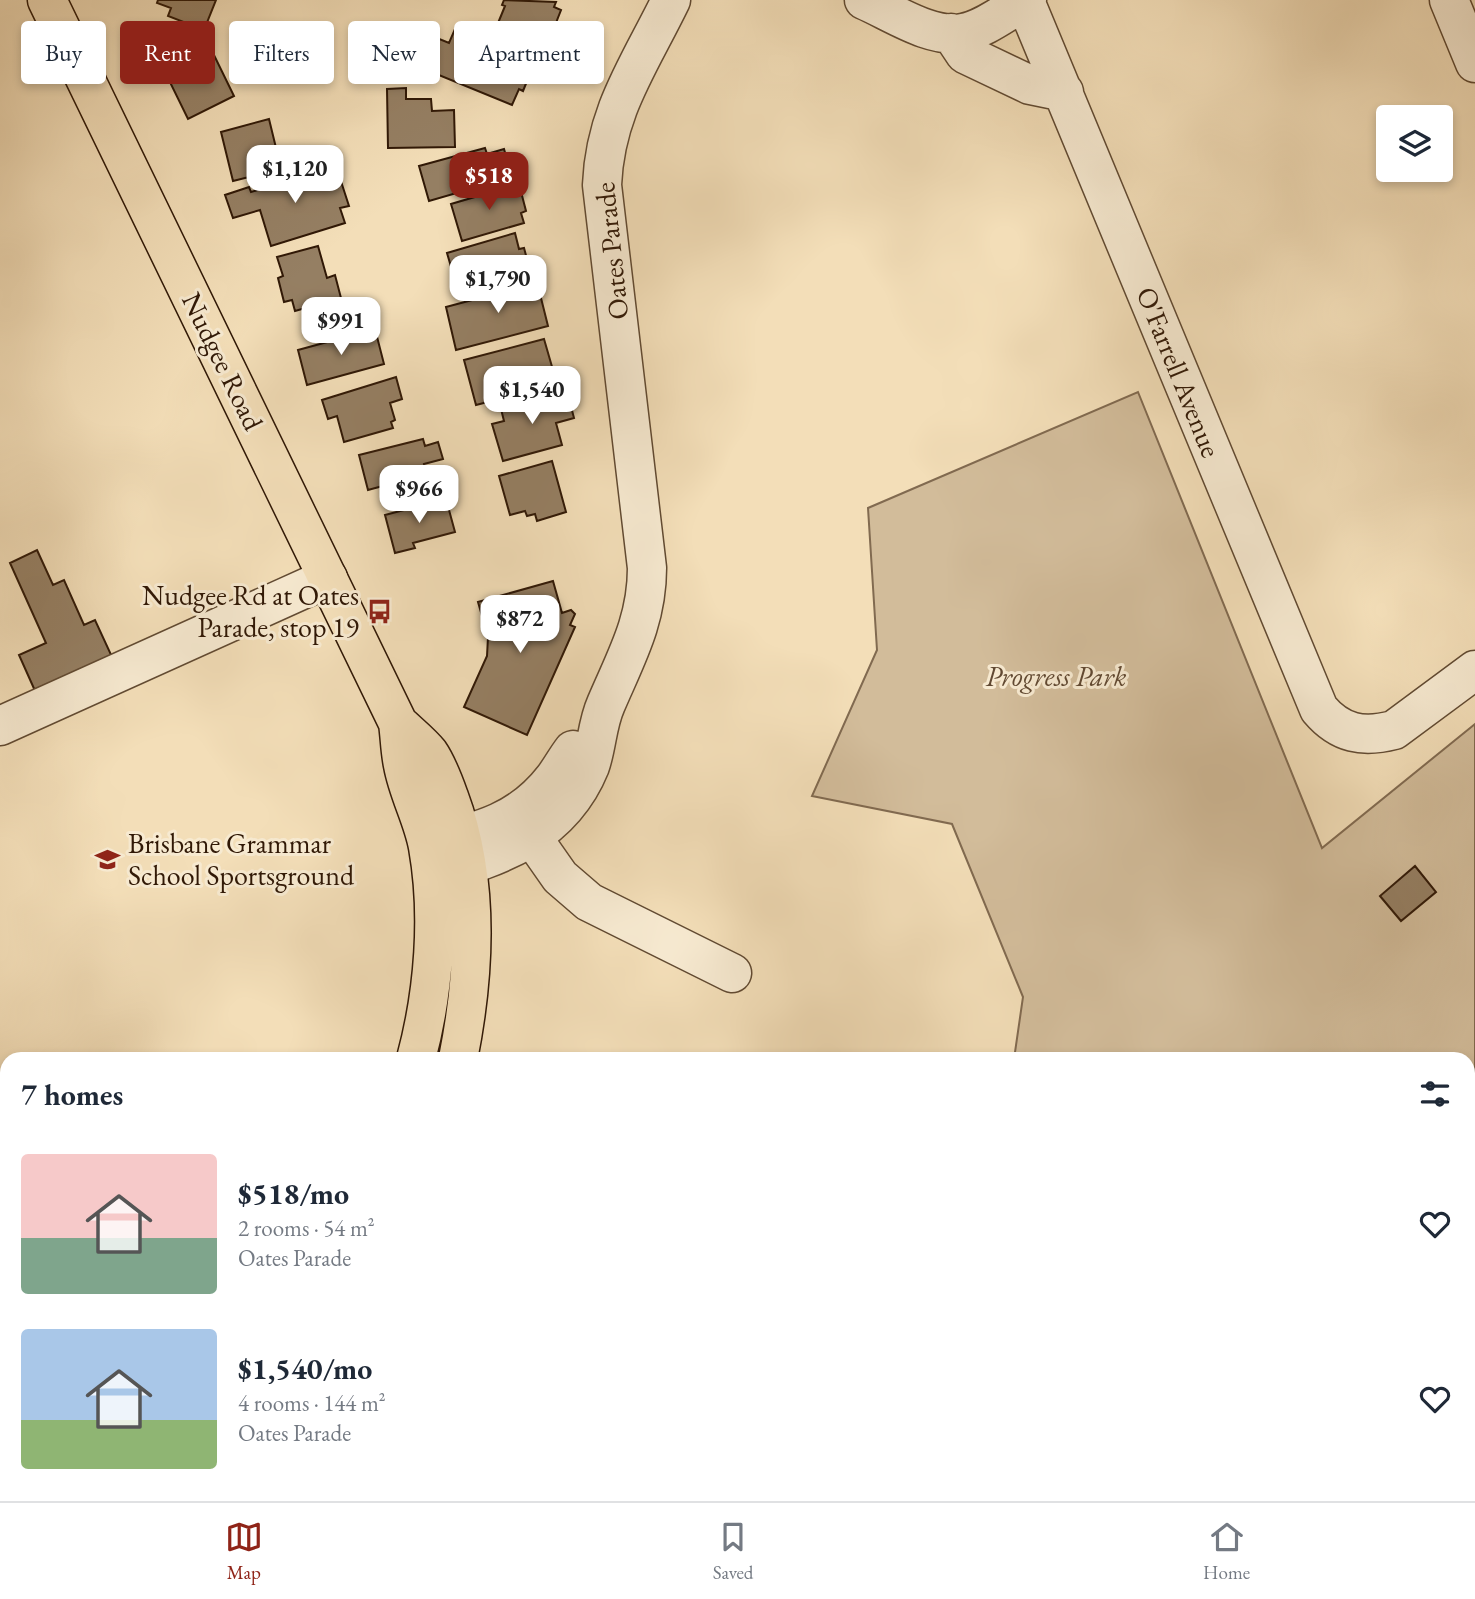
<!DOCTYPE html>
<html lang="en">
<head>
<meta charset="utf-8">
<style>
  :root { --surface:#fff; --page:#f6f6f7; --text:#1f2937; --muted:#747a83; --line:#e0e1e3; --accent:#8f2418 }
  body { margin:0; font-family:"EB Garamond",serif; background:var(--page); color:var(--text); height:100vh; display:flex; flex-direction:column; font-size:26px; white-space:nowrap }
  * { box-sizing:border-box; margin:0 }
  p { font-size:23px; color:var(--muted) }
  .icon { flex:none; width:38px; height:38px; fill:none; stroke:currentColor; stroke-width:2; stroke-linecap:round; stroke-linejoin:round }
  .map { position:relative; flex:1; overflow:hidden }
  .panel { position:absolute; left:0px; top:1052px; width:1475px; height:450px; display:flex; flex-direction:column; background:var(--surface); border-radius:21px 21px 0 0; box-shadow:0 4px 10px #0003 }
  .panel>* { flex:none }
  .top-card { position:absolute; left:21px; top:21px; width:700px; height:63px; display:flex; gap:14px }
  .tools { position:absolute; left:1376px; top:105px; display:grid; gap:14px }
  .tools a { display:grid; place-items:center; width:77px; height:77px; border-radius:7px; background:var(--surface); box-shadow:0 4px 10px #0003; font-size:35px }
  .price { position:absolute; translate:-50% -60px; padding:0 16px; border-radius:14px; background:#fff; color:#222; font-size:23px; line-height:46px; filter:drop-shadow(0 2px 4px #0008) }
  .price::after { content:''; position:absolute; left:50%; top:42px; width:21px; height:16px; margin-left:-10px; background:inherit; clip-path:polygon(0 0,100% 0,50% 100%) }
  .price.selected { background:var(--accent); color:#fff }
  ul { padding:0; list-style:none }
  li { display:flex; align-items:center; gap:21px; height:175px; padding:0 21px }
  li span { display:grid; place-items:center; flex:none; width:196px; height:140px; border-radius:7px; color:#555 }
  li>.icon { margin-inline-start:auto }
  span .icon { width:84px; height:84px; fill:#fffc; stroke-width:1 }
  li b { font-size:30px }
  h2 { display:flex; justify-content:space-between; align-items:center; height:84px; padding:0 21px; font-size:30px }
  .pill { padding:0 24px; border-radius:7px; background:var(--surface); box-shadow:0 4px 10px #0003; font-size:24px; line-height:63px }
  .pill.selected { background:var(--accent); color:#fff }
  .menu { display:flex; justify-content:space-around; align-items:center; height:98px; border-top:2px solid var(--line); background:var(--surface); font-size:19px; color:var(--muted) }
  .menu a { display:grid; justify-items:center; gap:4px }
  .menu .selected { color:var(--accent) }
  .map>svg:first-child { display:block }
  .green { fill:#d2bc9a; stroke:#816a50; stroke-width:2 }
  .lines { fill:none; stroke-linecap:round; stroke-linejoin:round }
  .stream { stroke:#7d674c; stroke-width:9 }
  .building { fill:#957f63; stroke:#301806; stroke-width:2 }
  .minor-casing { stroke:#614a32; stroke-width:41 }
  .major-casing { stroke:#301806; stroke-width:41 }
  .minor { stroke:#f7ead1; stroke-width:38 }
  .major { stroke:#f3deb8; stroke-width:38 }
  .labels { text-anchor:middle; stroke-width:6; stroke-linejoin:round; paint-order:stroke }
  .street-label { font-size:28px; fill:#301806; stroke:#f7ead1 }
  .poi-label { font-size:28px; fill:#301806; stroke:#f7ead1; text-anchor:end }
  .park-label { font-size:28px; font-style:italic; fill:#614932; stroke:#f7ead1 }
</style>
</head>
<body>
<div class="map">
<svg width="1475" height="1501" viewBox="0 0 1475 1501">
  <rect width="100%" height="100%" fill="#f3deb8"/>
  <filter id="stains"><feTurbulence type="fractalNoise" baseFrequency=".00286" numOctaves="4"/><feColorMatrix values="0 0 0 0 .2 0 0 0 0 .09 0 0 0 0 .02 0 0 0 .5 -.17"/></filter>
  <radialGradient id="worn" r=".72"><stop offset=".6" stop-color="#630" stop-opacity="0"/><stop offset="1" stop-color="#630" stop-opacity=".3"/></radialGradient>
  <path class="green" d="M 1138,392 L 1322,848 L 1475,724 L 1475,1395 L 1468,1398 L 1468,1059 L 1014,1059 L 1023,997 L 952,824 L 812,796 L 877,650 L 868,508 Z
    M 7,1355 L 7,1494 L 208,1495 L 206,1501 L 0,1501 L 0,1358 Z
    M 305,1495 L 305,1494 L 1284,1495 L 1271,1501 L 303,1501 Z"/>
  <g class="lines">
    <path class="stream" d="M 1468,1248 L 1475,1243
      M 0,1432 L 7,1428
      M 486,1494 L 497,1501
      M 750,1501 L 777,1494"/>
  </g>
  <path class="building" d="M 158,0 L 216,0 L 204,30 L 168,16 L 171,8 L 157,3 Z
    M 504,0 L 556,2 L 554,7 L 561,10 L 552,33 L 537,26 L 531,42 L 496,28 L 505,6 L 502,5 Z
    M 455,29 L 501,48 L 502,45 L 536,59 L 523,91 L 519,89 L 512,105 L 424,69 L 437,38 L 449,43 Z
    M 211,49 L 234,96 L 188,119 L 165,72 Z
    M 406,88 L 406,99 L 431,99 L 432,111 L 454,110 L 455,147 L 388,148 L 387,89 Z
    M 269,119 L 277,152 L 265,155 L 269,172 L 233,181 L 221,132 Z
    M 485,148 L 487,154 L 504,149 L 512,177 L 429,201 L 419,166 Z
    M 336,166 L 349,206 L 340,208 L 345,223 L 271,246 L 260,210 L 233,218 L 225,195 L 249,187 L 251,192 Z
    M 519,184 L 526,211 L 521,213 L 524,223 L 462,241 L 451,204 Z
    M 515,233 L 519,249 L 524,248 L 531,274 L 459,294 L 447,253 Z
    M 318,246 L 327,278 L 335,275 L 341,298 L 295,311 L 292,300 L 284,302 L 278,278 L 283,276 L 277,257 Z
    M 536,278 L 548,326 L 456,350 L 446,307 L 491,295 L 490,290 Z
    M 375,329 L 384,364 L 307,385 L 298,350 Z
    M 544,339 L 557,384 L 476,405 L 464,360 Z
    M 396,377 L 402,399 L 390,403 L 395,420 L 391,422 L 393,428 L 344,442 L 337,416 L 328,419 L 322,400 Z
    M 567,391 L 574,418 L 556,423 L 562,445 L 503,461 L 492,424 L 504,421 L 501,409 Z
    M 423,439 L 425,446 L 438,442 L 443,459 L 424,464 L 427,474 L 368,490 L 359,455 Z
    M 552,461 L 566,512 L 537,521 L 535,514 L 527,516 L 525,511 L 510,515 L 499,476 Z
    M 446,499 L 455,532 L 413,543 L 415,548 L 395,553 L 385,515 Z
    M 37,550 L 53,585 L 64,580 L 84,625 L 95,620 L 113,659 L 40,702 L 19,655 L 46,643 L 10,563 Z
    M 553,581 L 562,613 L 571,610 L 575,614 L 570,625 L 575,627 L 527,735 L 464,707 L 487,656 L 488,637 L 478,602 Z
    M 1415,866 L 1436,892 L 1401,921 L 1380,896 Z"/>
  <g class="lines">
    <defs>
      <path id="minor" d="M 864,0 C 892,12 931,39 963,33 C 985,29 1008,10 1027,0
        M 1449,0 L 1475,63
        M 1025,1 L 1319,709 C 1340,734 1363,738 1394,730 L 1475,670
        M 951,33 L 965,54 L 1030,85 L 1064,92
        M 0,726 L 328,578
        M 532,837 L 560,877 L 589,902 L 732,973
        M 430,843 C 481,831 520,822 554,778 C 561,769 566,759 573,750
        M 435,875 C 500,857 562,835 590,766 C 597,746 597,724 606,704 C 626,657 647,621 647,568 L 602,185 C 605,111 640,64 671,0"/>
      <path id="major" d="M 47,0 L 398,723 C 400,737 400,751 403,765 C 408,793 423,819 428,847 C 440,915 434,992 416,1059
        M 398,723 C 408,733 420,742 429,753 C 438,766 444,783 449,797 C 480,880 475,974 458,1059
        M 253,1501 L 256,1494"/>
    </defs>
    <use href="#minor" class="minor-casing"/>
    <use href="#major" class="major-casing"/>
    <use href="#minor" class="minor"/>
    <use href="#major" class="major"/>
  </g>
  <defs>
    <symbol id="bus-bare" viewBox="-9 -9 18 18"><path d="M-5-6H5V4H4V6H2V4H-2V6H-4V4H-5ZM-3.5-4V0h7V-4ZM-3.5 1.2v1.5H-2V1.2ZM2 1.2v1.5H3.5V1.2Z" fill="#8f2418" stroke="#f7ead1" stroke-width="2.5" paint-order="stroke"/></symbol>
    <symbol id="school-bare" viewBox="-9 -9 18 18"><path d="M0-5L7-2L0 1L-7-2ZM-4 1L0 2.5L4 1V4Q0 6-4 4Z" fill="#8f2418" stroke="#f7ead1" stroke-width="2.5" paint-order="stroke"/></symbol>
  </defs>
  <g fill-rule="evenodd">
    <use href="#bus-bare" x="362" y="594" width="35" height="35"/>
    <use href="#school-bare" x="90" y="842" width="35" height="35"/>
  </g>
  <g class="labels">
    <g class="street-label">
      <text transform="translate(611 251) rotate(-96)" y="10">Oates Parade</text>
      <text transform="translate(223 361) rotate(64)" y="10">Nudgee Road</text>
      <text transform="translate(1179 372) rotate(68)" y="10">O'Farrell Avenue</text>
    </g>
    <g class="poi-label">
      <text x="359" y="605">Nudgee Rd at Oates<tspan x="359" dy="32">Parade, stop 19</tspan></text>
      <text x="128" y="853" text-anchor="start">Brisbane Grammar<tspan x="128" dy="32">School Sportsground</tspan></text>
    </g>
    <g class="park-label">
      <text x="1056" y="686">Progress Park</text>
    </g>
  </g>
  <rect width="100%" height="100%" filter="url(#stains)"/>
  <rect width="100%" height="100%" fill="url(#worn)"/>
</svg>
<div class="tools">
<a><svg class="icon" aria-label="layers" viewBox="0 0 24 24"><path d="M12 4l9 5-9 5-9-5zM3 14l9 5 9-5"/></svg></a>
</div>
<b class="price" style="left:295px;top:205px">$1,120</b>
<b class="price selected" style="left:489px;top:212px">$518</b>
<b class="price" style="left:498px;top:315px">$1,790</b>
<b class="price" style="left:341px;top:357px">$991</b>
<b class="price" style="left:532px;top:426px">$1,540</b>
<b class="price" style="left:419px;top:525px">$966</b>
<b class="price" style="left:520px;top:655px">$872</b>
<div class="top-card">
<a class="pill">Buy</a>
<a class="pill selected">Rent</a>
<a class="pill">Filters</a>
<a class="pill">New</a>
<a class="pill">Apartment</a>
</div>
<section class="panel">
<h2>7 homes<svg class="icon" aria-label="filters" viewBox="0 0 24 24"><path d="M4 7h16M4 17h16"/><circle cx="9" cy="7" r="2"/><circle cx="15" cy="17" r="2"/></svg></h2>
<ul>
<li><span style="background:linear-gradient(#f6c9c9 60%,#7fa58c 0)"><svg class="icon" aria-label="home" viewBox="0 0 24 24"><path d="M3 11l9-7 9 7M6 9v11h12V9"/></svg></span><div><b>$518/mo</b><p>2 rooms · 54 m²</p><p>Oates Parade</p></div><svg class="icon" aria-label="heart" viewBox="0 0 24 24"><path d="M12 20l-8-8c-3-5 5-10 8-4 3-6 11-1 8 4z"/></svg></li>
<li><span style="background:linear-gradient(#a9c7e8 65%,#8fb573 0)"><svg class="icon" aria-label="home" viewBox="0 0 24 24"><path d="M3 11l9-7 9 7M6 9v11h12V9"/></svg></span><div><b>$1,540/mo</b><p>4 rooms · 144 m²</p><p>Oates Parade</p></div><svg class="icon" aria-label="heart" viewBox="0 0 24 24"><path d="M12 20l-8-8c-3-5 5-10 8-4 3-6 11-1 8 4z"/></svg></li>
</ul>
</section>
</div>
<nav class="menu">
<a class="selected"><svg class="icon" aria-label="map" viewBox="0 0 24 24"><path d="M3 6l6-2 6 2 6-2v14l-6 2-6-2-6 2zM9 4v14M15 6v14"/></svg>Map</a>
<a><svg class="icon" aria-label="saved" viewBox="0 0 24 24"><path d="M7 4h10v16l-5-4-5 4z"/></svg>Saved</a>
<a><svg class="icon" aria-label="home" viewBox="0 0 24 24"><path d="M3 11l9-7 9 7M6 9v11h12V9"/></svg>Home</a>
</nav>
</body>
</html>
